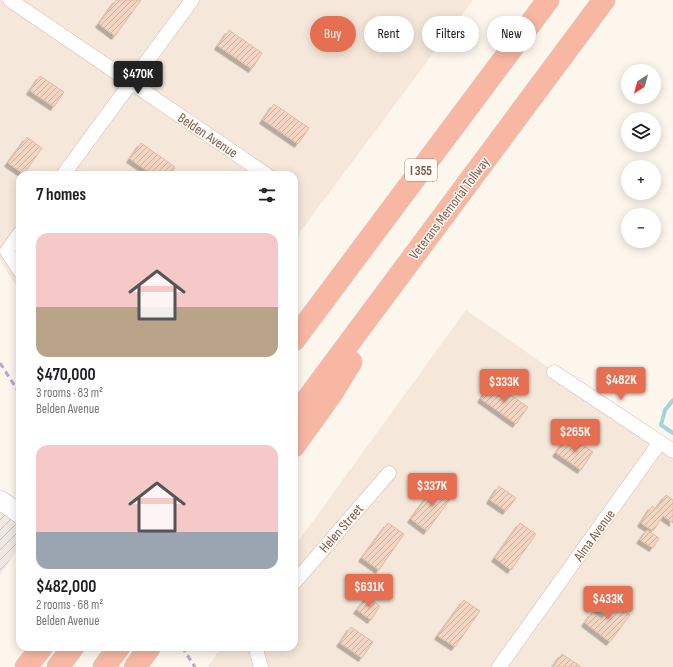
<!DOCTYPE html>
<html lang="en">
<head>
<meta charset="utf-8">
<style>
  :root { --surface:#fff; --page:#f6f6f6; --text:#202124; --muted:#757577; --accent:#e76f51 }
  body { margin:0; font-family:"Sofia Sans Condensed",sans-serif; background:var(--page); color:var(--text); height:100vh; display:flex; flex-direction:column; font-size:15px; white-space:nowrap }
  * { box-sizing:border-box; margin:0 }
  p { font-size:13px; color:var(--muted) }
  .icon { flex:none; width:22px; height:22px; fill:none; stroke:currentColor; stroke-width:2; stroke-linecap:round; stroke-linejoin:round }
  .map { position:relative; flex:1; overflow:hidden }
  .details { position:absolute; left:16px; top:171px; width:282px; height:480px; display:flex; flex-direction:column; background:var(--surface); border-radius:12px; box-shadow:0 2px 10px #0003 }
  .details>* { flex:none }
  .hud { position:absolute; left:310px; top:16px; width:303px; height:36px; display:flex; gap:8px }
  .needle { width:26px; rotate:216deg }
  .fabs { position:absolute; left:621px; top:64px; display:grid; gap:8px }
  .fabs a { display:grid; place-items:center; width:40px; height:40px; border-radius:50%; background:var(--surface); box-shadow:0 2px 10px #0003; font-size:20px }
  .price { position:absolute; translate:-50% -34px; padding:0 9px; border-radius:4px; background:var(--accent); color:#fff; font-size:13px; line-height:26px; filter:drop-shadow(0 1px 2px #0008) }
  .price::after { content:''; position:absolute; left:50%; top:24px; width:12px; height:9px; margin-left:-6px; background:inherit; clip-path:polygon(0 0,100% 0,50% 100%) }
  .price.selected { background:#222; color:#fff }
  ul { padding:0; list-style:none }
  li { display:grid; align-content:center; gap:8px; height:212px; padding:0 20px }
  li span { display:grid; place-items:center; height:124px; border-radius:12px; color:#555 }
  li>.icon { margin-inline-start:auto }
  span .icon { width:72px; height:72px; fill:#fffc; stroke-width:1 }
  li b { font-size:17px }
  h2 { display:flex; justify-content:space-between; align-items:center; height:48px; padding:0 20px; font-size:17px }
  .chip { padding:0 14px; border-radius:18px; background:var(--surface); box-shadow:0 2px 10px #0003; font-size:14px; line-height:36px }
  .chip.selected { background:var(--accent); color:#fff }
  .map>svg:first-child { display:block }
  .residential { fill:#f5e8da }
  .industrial { fill:url(#industrial-furrows) }
  .lines { fill:none; stroke-linecap:round; stroke-linejoin:round }
  .stream { stroke:#a5d3da; stroke-width:4 }
  .building { fill:url(#building-hatch); stroke:#e6bba3; filter:url(#shadow) }
  .street-casing { stroke:#d1beb0; stroke-width:15 }
  .secondary-casing { stroke:#d6c0b0; stroke-width:20 }
  .highway-casing { stroke:#dad1cd; stroke-width:23 }
  .street { stroke:#fff; stroke-width:14 }
  .secondary { stroke:#fff; stroke-width:19 }
  .highway { stroke:#f7b7a3; stroke-width:22 }
  .rail { stroke:#b9a8c9; stroke-width:3; stroke-dasharray:6 4; stroke-linecap:butt }
  .highway-bridge-casing { stroke:#dad1cd; stroke-width:23; stroke-linecap:butt }
  .highway-bridge { stroke:#f7b7a3; stroke-width:22 }
  .labels { text-anchor:middle; stroke-width:3; stroke-linejoin:round; paint-order:stroke }
  .shield { fill:#fffaf3; stroke:#a28b7f; stroke-width:1 }
  .shield-label { font-size:13px; font-weight:bold; fill:#7a5c4d }
  .street-label { font-size:14px; fill:#7a5c4d; stroke:#fffaf3 }
</style>
</head>
<body>
<div class="map">
<svg width="673" height="667" viewBox="0 0 673 667">
  <defs>
    <pattern id="industrial-furrows" width="10" height="10" patternUnits="userSpaceOnUse"><rect width="10" height="10" fill="#efe9e4"/><path d="M-1 1l2-2M0 10L10 0M9 11l2-2" fill="none" stroke="#c7c0bb"/></pattern>
    <pattern id="building-hatch" width="6" height="6" patternUnits="userSpaceOnUse"><rect width="6" height="6" fill="#f3d5c3"/><path d="M-1 1l2-2M0 6l6-6M5 7l2-2" fill="none" stroke="#cab0a1"/></pattern>
    <filter id="shadow"><feDropShadow dx="-3.5" dy="3.5" stdDeviation="0" flood-color="#0004"/></filter>
  </defs>
  <rect width="100%" height="100%" fill="#fdf6ec"/>
  <path class="residential" d="M 0,0 L 473,0 L 294,240 L 294,175 L 20,175 L 20,292 L 0,260 Z
    M 466,310 L 673,454 L 673,667 L 209,667 L 208,666 L 222,647 L 294,647 L 294,547 Z"/>
  <path class="industrial" d="M 0,511 L 20,524 L 20,545 L 0,575 Z"/>
  <g class="lines">
    <path class="stream" d="M 673,400 L 665,410 L 661,425 L 673,433"/>
  </g>
  <path class="building" d="M 116,0 L 141,0 L 115,36 L 99,24 Z
    M 229,30 L 262,53 L 252,69 L 218,46 Z
    M 40,76 L 64,92 L 54,107 L 30,91 Z
    M 274,104 L 309,128 L 298,144 L 263,120 Z
    M 27,137 L 42,148 L 24,174 L 8,163 Z
    M 141,143 L 175,167 L 170,175 L 153,175 L 130,159 Z
    M 492,382 L 528,407 L 516,424 L 481,399 Z
    M 569,435 L 593,452 L 581,470 L 556,453 Z
    M 437,483 L 453,495 L 427,531 L 411,519 Z
    M 499,486 L 516,498 L 506,511 L 490,500 Z
    M 666,495 L 673,500 L 673,523 L 663,516 L 653,531 L 641,523 L 652,506 L 656,509 Z
    M 388,523 L 404,534 L 379,570 L 362,558 Z
    M 520,523 L 536,534 L 511,570 L 495,558 Z
    M 647,530 L 659,538 L 653,548 L 640,540 Z
    M 367,597 L 380,606 L 371,620 L 357,610 Z
    M 606,597 L 630,615 L 610,642 L 585,623 L 592,613 L 601,620 L 605,615 L 597,609 Z
    M 464,600 L 480,611 L 455,647 L 438,636 Z
    M 351,627 L 373,642 L 362,658 L 340,643 Z
    M 562,654 L 580,666 L 580,667 L 553,667 Z"/>
  <g class="lines">
    <defs>
      <path id="street" d="M 10,0 L 267,175
        M 63,175 L 192,0
        M 20,233 L 7,251 L 20,271
        M 554,372 L 673,451
        M 294,583 L 389,473
        M 258,647 L 257,653 L 261,667
        M 499,667 L 660,442"/>
      <path id="secondary" d="M 0,500 L 20,514"/>
      <path id="highway" d="M 294,340 L 548,0
        M 294,417 L 604,0
        M 294,446 L 332,393 L 351,362
        M 26,667 L 42,647
        M 58,667 L 73,647
        M 104,667 L 119,647"/>
    </defs>
    <use href="#street" class="street-casing"/>
    <use href="#secondary" class="secondary-casing"/>
    <use href="#highway" class="highway-casing"/>
    <use href="#street" class="street"/>
    <use href="#secondary" class="secondary"/>
    <use href="#highway" class="highway"/>
    <path class="rail" d="M 0,363 L 20,394
      M 182,647 L 195,667"/>
    <defs>
      <path id="highway-bridge" d="M 135,667 L 150,647"/>
    </defs>
    <use href="#highway-bridge" class="highway-bridge-casing"/>
    <use href="#highway-bridge" class="highway-bridge"/>
  </g>
  <g class="labels">
    <rect class="shield" x="405" y="159" width="32" height="22" rx="3"/>
    <g class="shield-label">
      <text x="421" y="175">I 355</text>
    </g>
    <g class="street-label">
      <text transform="translate(208 135) rotate(34)" y="5">Belden Avenue</text>
      <text transform="translate(449 208) rotate(-53)" y="5">Veterans Memorial Tollway</text>
      <text transform="translate(341 528) rotate(-49)" y="5">Helen Street</text>
      <text transform="translate(594 535) rotate(-54)" y="5">Alma Avenue</text>
    </g>
  </g>
</svg>
<div class="fabs">
<a><svg class="needle" viewBox="-14 -14 28 28"><path d="M0-13l5 13h-10z" fill="#e53935"/><path d="M0 13l5-13h-10z" fill="#757577"/></svg></a>
<a><svg class="icon" aria-label="layers" viewBox="0 0 24 24"><path d="M12 4l9 5-9 5-9-5zM3 14l9 5 9-5"/></svg></a>
<a>+</a>
<a>−</a>
</div>
<b class="price selected" style="left:138px;top:95px">$470K</b>
<b class="price" style="left:621px;top:401px">$482K</b>
<b class="price" style="left:504px;top:403px">$333K</b>
<b class="price" style="left:575px;top:453px">$265K</b>
<b class="price" style="left:432px;top:507px">$337K</b>
<b class="price" style="left:369px;top:608px">$631K</b>
<b class="price" style="left:608px;top:620px">$433K</b>
<div class="hud">
<a class="chip selected">Buy</a>
<a class="chip">Rent</a>
<a class="chip">Filters</a>
<a class="chip">New</a>
</div>
<section class="details">
<h2>7 homes<svg class="icon" aria-label="filters" viewBox="0 0 24 24"><path d="M4 7h16M4 17h16"/><circle cx="9" cy="7" r="2"/><circle cx="15" cy="17" r="2"/></svg></h2>
<ul>
<li><span style="background:linear-gradient(#f6c9c9 60%,#b9a48a 0)"><svg class="icon" aria-label="home" viewBox="0 0 24 24"><path d="M3 11l9-7 9 7M6 9v11h12V9"/></svg></span><div><b>$470,000</b><p>3 rooms · 83 m²</p><p>Belden Avenue</p></div></li>
<li><span style="background:linear-gradient(#f6c9c9 70%,#9aa5b1 0)"><svg class="icon" aria-label="home" viewBox="0 0 24 24"><path d="M3 11l9-7 9 7M6 9v11h12V9"/></svg></span><div><b>$482,000</b><p>2 rooms · 68 m²</p><p>Belden Avenue</p></div></li>
</ul>
</section>
</div>
</body>
</html>
